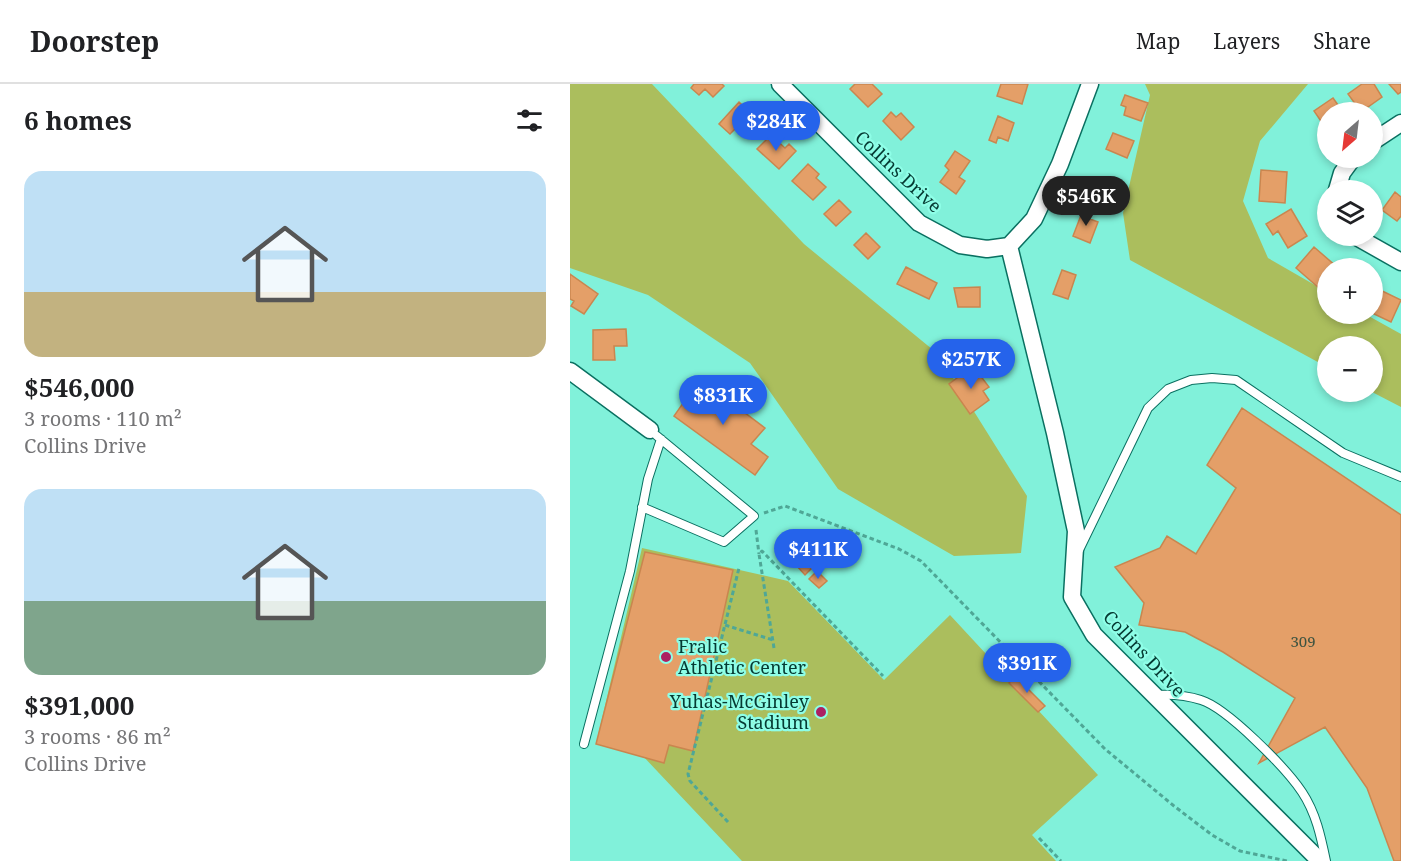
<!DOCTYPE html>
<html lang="en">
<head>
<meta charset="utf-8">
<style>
  :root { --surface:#fff; --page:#f6f6f6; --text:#202124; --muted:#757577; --line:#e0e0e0; --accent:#2563eb }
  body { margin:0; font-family:"Noto Serif",serif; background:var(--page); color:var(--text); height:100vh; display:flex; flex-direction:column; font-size:22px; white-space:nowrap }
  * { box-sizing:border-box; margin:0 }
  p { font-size:20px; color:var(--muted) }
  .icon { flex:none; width:33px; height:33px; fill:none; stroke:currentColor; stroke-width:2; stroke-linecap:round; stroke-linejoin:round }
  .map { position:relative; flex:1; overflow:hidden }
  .sheet { display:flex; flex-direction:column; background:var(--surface); width:570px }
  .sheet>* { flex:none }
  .needle { width:39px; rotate:208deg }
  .buttons { position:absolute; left:747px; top:18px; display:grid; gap:12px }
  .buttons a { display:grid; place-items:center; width:66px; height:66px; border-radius:50%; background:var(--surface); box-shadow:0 3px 9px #0003; font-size:30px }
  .price { position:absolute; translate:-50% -51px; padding:0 14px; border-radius:21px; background:var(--accent); color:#fff; font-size:20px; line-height:39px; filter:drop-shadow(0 2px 3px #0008) }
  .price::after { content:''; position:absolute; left:50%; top:36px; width:18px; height:14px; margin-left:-9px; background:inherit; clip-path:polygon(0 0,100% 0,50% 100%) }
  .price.on { background:#222; color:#fff }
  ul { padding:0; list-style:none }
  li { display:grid; align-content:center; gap:12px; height:318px; padding:0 24px }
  li span { display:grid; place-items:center; height:186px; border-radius:18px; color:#555 }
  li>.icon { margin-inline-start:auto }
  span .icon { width:108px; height:108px; fill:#fffc; stroke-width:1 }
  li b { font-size:26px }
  h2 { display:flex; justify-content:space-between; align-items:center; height:72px; padding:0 24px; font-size:26px }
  header { display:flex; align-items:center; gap:36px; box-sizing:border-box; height:84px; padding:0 30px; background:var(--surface); border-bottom:2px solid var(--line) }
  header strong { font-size:28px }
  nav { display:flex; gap:33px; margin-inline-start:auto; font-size:21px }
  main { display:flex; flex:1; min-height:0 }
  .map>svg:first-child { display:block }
  .green { fill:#abbe5d }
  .building { fill:#e49f68; stroke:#c9864f; stroke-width:1.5 }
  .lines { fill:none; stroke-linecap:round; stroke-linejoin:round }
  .lane-casing { stroke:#0a7061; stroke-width:10 }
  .street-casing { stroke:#0a7061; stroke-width:19 }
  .path { stroke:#4fa796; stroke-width:3; stroke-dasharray:4.5 3; stroke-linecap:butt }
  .lane { stroke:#fff; stroke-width:8 }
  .street { stroke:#fff; stroke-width:16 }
  .poi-dot { fill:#ac2162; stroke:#8efee7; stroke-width:2 }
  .labels { text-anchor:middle; stroke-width:4.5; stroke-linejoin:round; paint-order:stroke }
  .number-label { font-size:15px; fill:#3d5340 }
  .street-label { font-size:18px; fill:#053a32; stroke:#8efee7 }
  .poi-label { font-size:18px; fill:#053a32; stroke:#8efee7; text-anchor:start }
</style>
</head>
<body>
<header>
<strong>Doorstep</strong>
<nav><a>Map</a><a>Layers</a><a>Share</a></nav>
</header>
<main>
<section class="sheet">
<h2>6 homes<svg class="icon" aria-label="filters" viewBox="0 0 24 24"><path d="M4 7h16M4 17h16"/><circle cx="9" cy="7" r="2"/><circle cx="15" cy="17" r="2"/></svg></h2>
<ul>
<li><span style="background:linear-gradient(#bfe0f5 65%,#c2b280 0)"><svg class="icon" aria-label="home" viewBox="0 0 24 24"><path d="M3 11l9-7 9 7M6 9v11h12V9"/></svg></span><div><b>$546,000</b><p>3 rooms · 110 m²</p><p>Collins Drive</p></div></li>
<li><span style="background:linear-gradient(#bfe0f5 60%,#7fa58c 0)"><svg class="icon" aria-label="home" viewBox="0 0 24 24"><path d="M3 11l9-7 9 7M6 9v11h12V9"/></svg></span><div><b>$391,000</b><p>3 rooms · 86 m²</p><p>Collins Drive</p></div></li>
</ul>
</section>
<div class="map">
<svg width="831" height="777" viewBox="0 0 831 777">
  <rect width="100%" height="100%" fill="#81f1da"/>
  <path class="green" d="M 0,0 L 82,0 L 234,160 L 368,270 L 457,412 L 451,469 L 384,472 L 268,405 L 180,279 L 78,211 L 0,184 Z
    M 575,0 L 738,0 L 690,57 L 673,117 L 698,174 L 757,208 L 758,230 L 795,230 L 831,250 L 831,323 L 802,308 L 802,262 L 758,262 L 757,283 L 560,176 L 553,129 L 580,11 Z
    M 72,464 L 218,497 L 314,596 L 380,531 L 528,691 L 462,751 L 486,777 L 172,777 L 71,670 L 26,660 Z"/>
  <path class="building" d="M 124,0 L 152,0 L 154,2 L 143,13 L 135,5 L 129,11 L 121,4 Z
    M 285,0 L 302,0 L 312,10 L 298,23 L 280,5 Z
    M 431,0 L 458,0 L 452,20 L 427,12 Z
    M 792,0 L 804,0 L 812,13 L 791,28 L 778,10 Z
    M 819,0 L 831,0 L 831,8 L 828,10 Z
    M 555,11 L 578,19 L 571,37 L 554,31 L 556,23 L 551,21 Z
    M 763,14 L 773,28 L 758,28 L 757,46 L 744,27 Z
    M 169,18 L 187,35 L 176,46 L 170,40 L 160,50 L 149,40 Z
    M 321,28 L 326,33 L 331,29 L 344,43 L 331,56 L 313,37 Z
    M 428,32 L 444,39 L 438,57 L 428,53 L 426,59 L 419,56 Z
    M 543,49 L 564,57 L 557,74 L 536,65 Z
    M 201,51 L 215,64 L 219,60 L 226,67 L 209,85 L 187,65 Z
    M 385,67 L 400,77 L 389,93 L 395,97 L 386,110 L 370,98 L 379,86 L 375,82 Z
    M 238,80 L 249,90 L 246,94 L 256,103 L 243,116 L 222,97 Z
    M 691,86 L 717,88 L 715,119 L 689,117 Z
    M 825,108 L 831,113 L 831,132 L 827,137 L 812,126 Z
    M 269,116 L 281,128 L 266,142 L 254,130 Z
    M 721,125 L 737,152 L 718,164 L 708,147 L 703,151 L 696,140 Z
    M 513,126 L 522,129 L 520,135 L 528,138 L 520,159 L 503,152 Z
    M 296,149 L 310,163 L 298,175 L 284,161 Z
    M 744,163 L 767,183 L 758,184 L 758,195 L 749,204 L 726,184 Z
    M 336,183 L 367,199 L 359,215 L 327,200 Z
    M 492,186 L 506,191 L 498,215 L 483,210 Z
    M 0,190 L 28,210 L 14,230 L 1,222 L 4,217 L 0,215 Z
    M 410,203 L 410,223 L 388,223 L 384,204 Z
    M 806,204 L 831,216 L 821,238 L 802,229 L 802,212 Z
    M 56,245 L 57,262 L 44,262 L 45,276 L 23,276 L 23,246 Z
    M 403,282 L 419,303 L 413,307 L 419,316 L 400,330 L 379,300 Z
    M 130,295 L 195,344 L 181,360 L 198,373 L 185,391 L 104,332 Z
    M 672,324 L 831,431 L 831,777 L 824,777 L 797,704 L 755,643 L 689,679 L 725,614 L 653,568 L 615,548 L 569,541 L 574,519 L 545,483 L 590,464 L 597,452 L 626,470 L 666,404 L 637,381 Z
    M 75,468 L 163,486 L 123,667 L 99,661 L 94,679 L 26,660 Z
    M 234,473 L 243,483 L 235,491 L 226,481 Z
    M 247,487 L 257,497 L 249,504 L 239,495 Z
    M 445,592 L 475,622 L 468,628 L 439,599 Z"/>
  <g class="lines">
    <defs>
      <path id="lane" d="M 72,423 L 154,458 L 184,432 L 87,352
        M 509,466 L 578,324 L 598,305 L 621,296 L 642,294 L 666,296 L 773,369 L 831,393
        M 585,611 C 601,610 616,611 631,616 C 657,624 716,684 732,708 C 746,729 751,753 756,777
        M 14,660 L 60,487 L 78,395 L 91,355"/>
      <path id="street" d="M 210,0 L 349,139 L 390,161 L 417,165 L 439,162
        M 520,0 L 490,80 L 464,135 L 439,162 L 485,349 L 506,447 L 502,513 L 524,551 L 750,777
        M 802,58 L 831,39
        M 767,106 L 772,89 L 783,74
        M 785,152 L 831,178
        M 0,287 L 80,346"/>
    </defs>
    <use href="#lane" class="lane-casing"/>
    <use href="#street" class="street-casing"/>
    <path class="path" d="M 194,429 L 215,422 L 329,465 L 351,477 L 535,665 L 604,722 L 642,751 L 670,767 L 717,777
      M 186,446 L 189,470
      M 155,541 L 203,556
      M 204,564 L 189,470 L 192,467 L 313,592
      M 145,580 L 167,585
      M 158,738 L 120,697 L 118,690 L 169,484
      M 469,754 L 491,777"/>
    <use href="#lane" class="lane"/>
    <use href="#street" class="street"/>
  </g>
  <g class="poi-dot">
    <circle cx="96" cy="573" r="6"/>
    <circle cx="251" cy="628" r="6"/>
  </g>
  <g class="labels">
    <g class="number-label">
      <text x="733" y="563">309</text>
    </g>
    <g class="street-label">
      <text transform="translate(328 88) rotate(43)" y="6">Collins Drive</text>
      <text transform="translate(574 570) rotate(47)" y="6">Collins Drive</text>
    </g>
    <g class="poi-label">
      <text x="108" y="569">Fralic<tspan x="108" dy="21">Athletic Center</tspan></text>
      <text x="239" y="624" text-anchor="end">Yuhas-McGinley<tspan x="239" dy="21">Stadium</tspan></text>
    </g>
  </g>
</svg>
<div class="buttons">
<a><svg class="needle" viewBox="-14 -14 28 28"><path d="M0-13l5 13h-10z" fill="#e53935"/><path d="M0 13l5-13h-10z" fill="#757577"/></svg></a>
<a><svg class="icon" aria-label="layers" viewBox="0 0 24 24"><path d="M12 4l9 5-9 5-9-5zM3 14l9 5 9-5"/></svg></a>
<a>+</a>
<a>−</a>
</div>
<b class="price" style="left:206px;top:68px">$284K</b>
<b class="price on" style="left:516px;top:143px">$546K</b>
<b class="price" style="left:401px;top:306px">$257K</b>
<b class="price" style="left:153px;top:342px">$831K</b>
<b class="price" style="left:248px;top:496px">$411K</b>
<b class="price" style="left:457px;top:610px">$391K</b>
</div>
</main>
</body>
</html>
